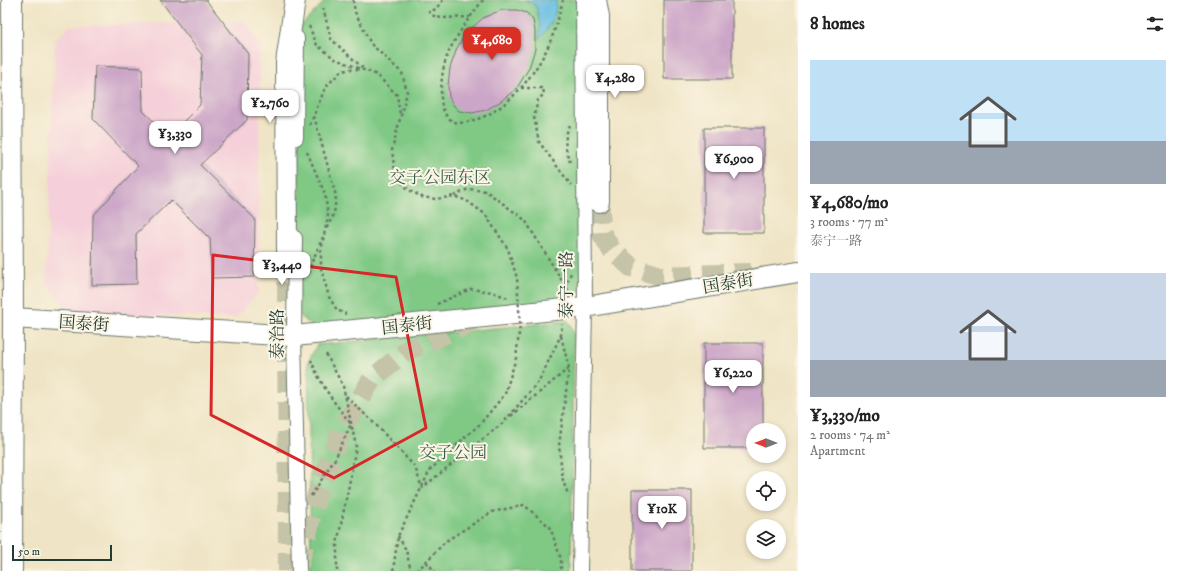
<!DOCTYPE html>
<html lang="en">
<head>
<meta charset="utf-8">
<style>
  :root { --surface:#fff; --page:#f2f2f2; --text:#222; --muted:#767676; --accent:#d93025 }
  body { margin:0; font-family:"IM FELL DW Pica","Noto Serif SC",serif; background:var(--page); color:var(--text); height:100vh; display:flex; flex-direction:column; font-size:15px; white-space:nowrap }
  * { box-sizing:border-box; margin:0 }
  p { font-size:13px; color:var(--muted) }
  .icon { flex:none; width:22px; height:22px; fill:none; stroke:currentColor; stroke-width:2; stroke-linecap:round; stroke-linejoin:round }
  .map { position:relative; flex:1; overflow:hidden }
  .drawer { display:flex; flex-direction:column; background:var(--surface); width:380px }
  .drawer>* { flex:none }
  .needle { width:26px; rotate:270deg }
  .fabs { position:absolute; left:746px; top:423px; display:grid; gap:8px }
  .fabs a { display:grid; place-items:center; width:40px; height:40px; border-radius:50%; background:var(--surface); box-shadow:0 2px 6px #0003; font-size:20px }
  .scale { position:absolute; left:12px; bottom:10px; width:100px; box-sizing:border-box; padding-left:4px; border:2px solid #1f3d34; border-top:0; font-size:11px; line-height:14px; white-space:nowrap; color:#1f3d34; -webkit-text-stroke:3px #fcf5e5; paint-order:stroke }
  .price { position:absolute; translate:-50% -34px; padding:0 9px; border-radius:8px; background:#fff; color:#222; font-size:13px; line-height:26px; filter:drop-shadow(0 1px 2px #0008) }
  .price::after { content:''; position:absolute; left:50%; top:24px; width:12px; height:9px; margin-left:-6px; background:inherit; clip-path:polygon(0 0,100% 0,50% 100%) }
  .price.on { background:var(--accent); color:#fff }
  ul { padding:0; list-style:none }
  li { display:grid; align-content:center; gap:8px; height:212px; padding:0 12px }
  li span { display:grid; place-items:center; height:124px; border-radius:0px; color:#555 }
  li>.icon { margin-inline-start:auto }
  span .icon { width:72px; height:72px; fill:#fffc; stroke-width:1 }
  li b { font-size:17px }
  h2 { display:flex; justify-content:space-between; align-items:center; height:48px; padding:0 12px; font-size:17px }
  main { display:flex; flex:1; min-height:0 }
  .map>svg:first-child { display:block }
  .built { fill:#f5cfd9 }
  .green { fill:#80c985; stroke:#50835c }
  .water { fill:#63bde1; stroke:#417d8a }
  .building { fill:#cca6c8 }
  .lines { fill:none; stroke-linecap:round; stroke-linejoin:round }
  .secondary-tunnel { stroke:#c5c3a8; stroke-width:20; stroke-dasharray:20 10; stroke-linecap:butt }
  .street-casing { stroke:#687767; stroke-width:16 }
  .secondary-casing { stroke:#687767; stroke-width:22 }
  .path { stroke:#687767; stroke-width:2.5; stroke-dasharray:3 3; stroke-linecap:butt }
  .street { stroke:#fff; stroke-width:14 }
  .secondary { stroke:#fff; stroke-width:20 }
  .path-bridge { stroke:#687767; stroke-width:2.5; stroke-dasharray:3 3; stroke-linecap:butt }
  .marked { fill:none; stroke:#d62828; stroke-width:3; stroke-linejoin:round }
  .labels { text-anchor:middle; stroke-width:4; stroke-linejoin:round; paint-order:stroke }
  .park-label { font-size:17px; fill:#376048; stroke:#fcf5e5 }
  .street-label { font-size:17px; fill:#1f3d34; stroke:#fcf5e5 }
</style>
</head>
<body>
<main>
<div class="map">
<svg width="798" height="571" viewBox="0 0 798 571">
  <rect width="100%" height="100%" fill="#fcf5e5"/>
  <filter id="ink" filterUnits="userSpaceOnUse"><feTurbulence type="fractalNoise" baseFrequency=".025" numOctaves="2"/><feDisplacementMap in="SourceGraphic" scale="8" xChannelSelector="R" yChannelSelector="G"/><feConvolveMatrix kernelMatrix="1 2 1 2 8 2 1 2 1" color-interpolation-filters="sRGB"/></filter>
  <filter id="wash" filterUnits="userSpaceOnUse"><feTurbulence type="fractalNoise" baseFrequency=".012" numOctaves="4" result="noise"/><feDisplacementMap in="SourceGraphic" scale="16" xChannelSelector="R" yChannelSelector="G"/><feGaussianBlur stdDeviation="0.9" result="paint"/><feColorMatrix in="noise" values="0 0 0 0 0 0 0 0 0 0 0 0 0 0 0 0 0 1.4 0 .05"/><feComposite in="paint" operator="in"/></filter>
  <g filter="url(#wash)">
    <rect width="100%" height="100%" fill="#efe4c5"/>
    <path class="built" d="M 244,21 L 260,43 L 258,293 L 236,318 L 72,313 L 46,285 L 55,40 L 70,26 Z"/>
    <path class="green" d="M 326,0 L 577,0 L 582,289 L 566,300 L 314,327 L 299,316 L 299,28 Z
      M 568,321 L 574,333 L 571,571 L 311,571 L 308,362 L 317,345 Z"/>
    <path class="water" d="M 525,0 L 556,0 C 557,17 550,27 539,39 L 540,25 L 536,6 Z"/>
    <g id="blocks">
      <path class="building" d="M 160,0 L 206,0 L 248,54 L 247,120 L 200,165 L 255,219 L 254,277 L 212,278 L 210,239 L 171,200 L 136,234 L 137,284 L 92,285 L 93,216 L 138,166 L 93,119 L 95,66 L 142,68 L 143,111 L 169,136 L 200,105 L 202,55 Z
        M 664,0 L 732,0 L 732,79 L 664,79 Z
        M 501,10 L 517,10 L 527,13 L 533,20 L 535,30 L 535,49 L 529,68 L 517,88 L 501,101 L 486,110 L 472,113 L 459,111 L 454,106 L 449,97 L 448,86 L 450,68 L 457,48 L 466,33 L 483,18 Z
        M 704,128 L 764,128 L 764,233 L 704,233 Z
        M 704,343 L 763,343 L 763,430 L 753,430 L 753,448 L 704,448 Z
        M 632,490 L 692,490 L 692,571 L 632,571 Z"/>
    </g>
  </g>
  <g filter="url(#ink)">
    <use href="#blocks" fill-opacity="0" stroke="#687767" stroke-width="1"/>
    <g class="lines">
      <path class="secondary-tunnel" d="M 599,202 L 602,234 L 611,249 L 631,267 L 661,276 L 751,273
        M 287,252 L 288,571
        M 299,565 L 317,495 L 343,428 L 372,379 L 406,351 L 469,324 L 483,321"/>
      <defs>
        <path id="street" d="M 296,138 L 297,38
          M 295,238 L 294,336 L 299,571
          M 580,571 L 585,307 L 583,0"/>
        <path id="secondary" d="M 12,0 L 13,318 L 12,571
          M 596,0 L 599,16 L 599,202
          M 287,252 L 286,63 L 295,0
          M 13,318 L 294,336 L 585,307 L 798,272"/>
      </defs>
      <use href="#street" class="street-casing"/>
      <use href="#secondary" class="secondary-casing"/>
      <path class="path" d="M 353,0 L 355,12 L 371,44 L 402,73 L 407,92 L 392,150 L 394,166 L 401,182 L 409,190 L 422,197 L 436,199 L 454,196 L 467,201
        M 443,0 L 436,9 L 429,12 L 431,15 L 441,18 L 470,17
        M 483,0 C 470,17 453,39 446,59 C 442,71 441,84 441,96 C 441,104 443,115 451,120 C 458,125 467,122 474,120 C 502,113 527,84 541,60 C 552,42 558,20 563,0
        M 323,8 L 331,39 L 365,70
        M 309,26 L 317,45 L 335,59 L 361,69
        M 521,88 L 543,88 L 544,94 L 538,100 L 534,117 L 539,142 L 571,185
        M 314,116 L 336,196 L 334,214 L 326,229
        M 310,125 L 325,88 L 340,72 L 350,69 L 365,70 L 377,75 L 397,95 L 400,115
        M 570,125 C 563,139 565,148 570,162
        M 307,152 L 325,194 L 328,216 L 321,250 L 321,268 L 329,297 L 337,310 L 346,314
        M 454,196 L 468,189 L 486,191 L 525,220 L 569,292
        M 309,273 L 311,264 L 323,237
        M 565,287 L 571,273
        M 437,304 L 471,289 L 492,292 L 508,298
        M 561,336 L 569,368 L 559,446 L 563,481 L 568,494
        M 326,354 L 343,386 L 356,446 L 349,485 L 337,544 L 337,571
        M 346,396 L 378,427 L 415,467 L 422,488 L 504,422 L 539,381 L 561,335 L 562,324
        M 511,416 L 569,368
        M 311,496 L 335,459 L 351,424 C 334,402 321,386 311,360
        M 398,536 L 406,550 L 411,571
        M 426,562 L 435,571
        M 393,571 L 398,536 L 430,470 L 464,438
        M 417,571 L 446,541 L 492,512 L 524,505 L 550,527 L 561,559 L 561,571"/>
      <use href="#street" class="street"/>
      <use href="#secondary" class="secondary"/>
      <path class="path-bridge" d="M 464,438 L 480,424 L 505,394 L 516,358 L 520,325 L 517,278 L 508,249 L 485,214 L 467,201"/>
    </g>
  </g>
  <path class="marked" d="M 213,255 L 396,277 L 426,428 L 334,478 L 211,415 Z"/>
  <g class="labels">
    <g class="park-label">
      <text x="440" y="183">交子公园东区</text>
      <text x="453" y="458">交子公园</text>
    </g>
    <g class="street-label">
      <text transform="translate(728 283) rotate(-9)" y="6">国泰街</text>
      <text transform="translate(566 285) rotate(-90)" y="6">泰宁一路</text>
      <text transform="translate(84 323) rotate(4)" y="6">国泰街</text>
      <text transform="translate(407 325) rotate(-6)" y="6">国泰街</text>
      <text transform="translate(277 334) rotate(-90)" y="6">泰治路</text>
    </g>
  </g>
</svg>
<div class="fabs">
<a><svg class="needle" viewBox="-14 -14 28 28"><path d="M0-13l5 13h-10z" fill="#e53935"/><path d="M0 13l5-13h-10z" fill="#767676"/></svg></a>
<a><svg class="icon" aria-label="locate" viewBox="0 0 24 24"><circle cx="12" cy="12" r="6"/><path d="M12 2v4M12 18v4M2 12h4M18 12h4"/></svg></a>
<a><svg class="icon" aria-label="layers" viewBox="0 0 24 24"><path d="M12 4l9 5-9 5-9-5zM3 14l9 5 9-5"/></svg></a>
</div>
<div class="scale">50 m</div>
<b class="price on" style="left:492px;top:61px">¥4,680</b>
<b class="price" style="left:615px;top:99px">¥4,280</b>
<b class="price" style="left:270px;top:124px">¥2,760</b>
<b class="price" style="left:175px;top:155px">¥3,330</b>
<b class="price" style="left:734px;top:180px">¥6,900</b>
<b class="price" style="left:282px;top:286px">¥3,440</b>
<b class="price" style="left:733px;top:394px">¥6,220</b>
<b class="price" style="left:662px;top:530px">¥10K</b>
</div>
<section class="drawer">
<h2>8 homes<svg class="icon" aria-label="filters" viewBox="0 0 24 24"><path d="M4 7h16M4 17h16"/><circle cx="9" cy="7" r="2"/><circle cx="15" cy="17" r="2"/></svg></h2>
<ul>
<li><span style="background:linear-gradient(#bfe0f5 65%,#9aa5b1 0)"><svg class="icon" aria-label="home" viewBox="0 0 24 24"><path d="M3 11l9-7 9 7M6 9v11h12V9"/></svg></span><div><b>¥4,680/mo</b><p>3 rooms · 77 m²</p><p>泰宁一路</p></div></li>
<li><span style="background:linear-gradient(#c9d6e8 70%,#9aa5b1 0)"><svg class="icon" aria-label="home" viewBox="0 0 24 24"><path d="M3 11l9-7 9 7M6 9v11h12V9"/></svg></span><div><b>¥3,330/mo</b><p>2 rooms · 74 m²</p><p>Apartment</p></div></li>
</ul>
</section>
</main>
</body>
</html>
